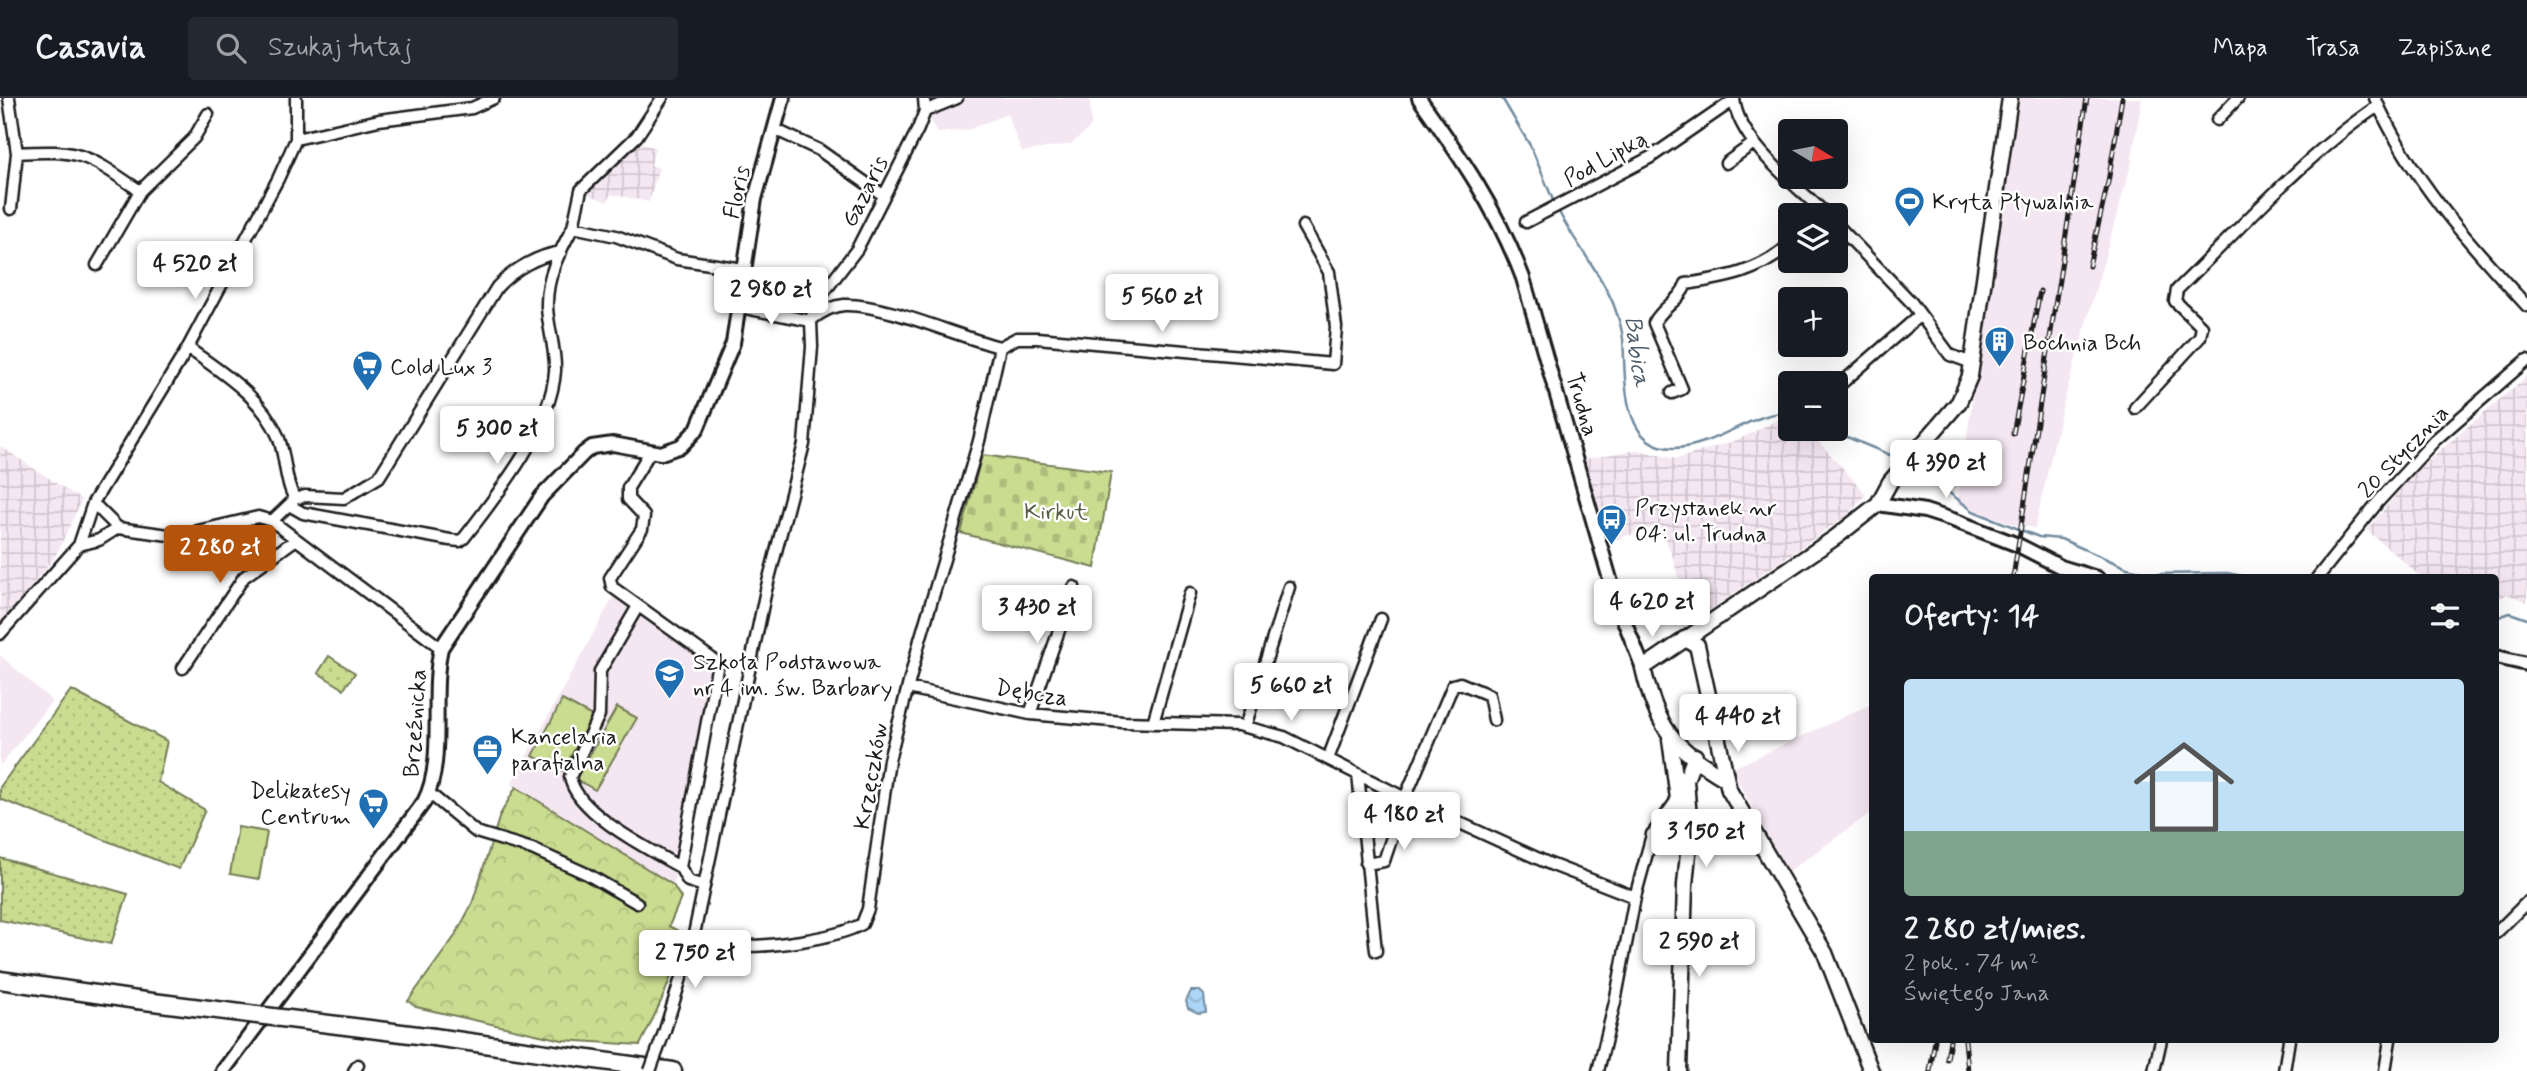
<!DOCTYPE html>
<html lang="pl">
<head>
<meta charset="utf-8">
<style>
  :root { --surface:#171b24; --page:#242831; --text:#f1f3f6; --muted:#9ea1a6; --line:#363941; --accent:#b45309 }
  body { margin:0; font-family:Mynerve,sans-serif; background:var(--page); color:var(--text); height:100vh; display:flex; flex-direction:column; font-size:26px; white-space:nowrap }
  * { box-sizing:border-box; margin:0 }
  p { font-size:23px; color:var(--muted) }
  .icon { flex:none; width:38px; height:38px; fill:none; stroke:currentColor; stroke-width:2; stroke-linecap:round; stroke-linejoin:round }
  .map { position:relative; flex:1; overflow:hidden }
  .sheet { position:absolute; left:1869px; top:476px; width:630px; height:469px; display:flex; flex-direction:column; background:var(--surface); border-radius:7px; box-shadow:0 7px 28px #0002 }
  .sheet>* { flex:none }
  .needle { width:46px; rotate:100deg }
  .buttons { position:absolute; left:1778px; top:21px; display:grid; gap:14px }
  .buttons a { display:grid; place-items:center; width:70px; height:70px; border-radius:7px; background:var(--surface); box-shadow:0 7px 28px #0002; font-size:35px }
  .price { position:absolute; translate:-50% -60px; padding:0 16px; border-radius:7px; background:#fff; color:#222; font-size:23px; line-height:46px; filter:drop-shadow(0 2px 4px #0008) }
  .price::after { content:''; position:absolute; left:50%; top:42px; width:21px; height:16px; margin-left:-10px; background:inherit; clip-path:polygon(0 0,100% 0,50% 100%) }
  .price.selected { background:var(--accent); color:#fff }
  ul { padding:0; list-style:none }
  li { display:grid; align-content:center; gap:14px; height:371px; padding:0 35px }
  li+li { border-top:2px solid var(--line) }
  li span { display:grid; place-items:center; height:217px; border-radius:7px; color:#555 }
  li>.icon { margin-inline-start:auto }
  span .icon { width:126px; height:126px; fill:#fffc; stroke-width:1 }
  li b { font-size:30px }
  h2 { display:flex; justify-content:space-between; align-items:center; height:84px; padding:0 35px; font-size:30px }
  header { display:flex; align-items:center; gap:42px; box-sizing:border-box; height:98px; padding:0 35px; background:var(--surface); border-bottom:2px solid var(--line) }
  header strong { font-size:33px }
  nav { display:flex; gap:38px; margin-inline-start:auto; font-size:24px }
  .search { width:490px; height:63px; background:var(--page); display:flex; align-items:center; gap:18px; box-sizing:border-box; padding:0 24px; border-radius:7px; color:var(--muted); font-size:26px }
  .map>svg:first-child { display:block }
  .built { fill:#f5e7f2 }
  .industrial { fill:url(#industrial-grid) }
  .forest { fill:url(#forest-crowns); stroke:#737c56; stroke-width:2 }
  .cemetery { fill:url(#cemetery-stones); stroke:#737c56; stroke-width:2 }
  .park { fill:url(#park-dots); stroke:#737c56; stroke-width:2 }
  .pitch { fill:#cadc90; stroke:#737c56; stroke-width:2 }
  .water { fill:url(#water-waves); stroke:#728c9f; stroke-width:2 }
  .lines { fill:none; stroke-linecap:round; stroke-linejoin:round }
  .stream { stroke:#728c9f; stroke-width:2.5 }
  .minor-casing { stroke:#1c1c1c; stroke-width:15 }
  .tertiary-casing { stroke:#1c1c1c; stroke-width:18 }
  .secondary-casing { stroke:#1c1c1c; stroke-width:19 }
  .primary-casing { stroke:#1c1c1c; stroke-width:21 }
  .minor { stroke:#fff; stroke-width:10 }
  .tertiary { stroke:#fff; stroke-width:12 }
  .secondary { stroke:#fff; stroke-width:14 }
  .primary { stroke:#fff; stroke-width:16 }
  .rail-casing { stroke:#1c1c1c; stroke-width:5 }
  .rail { stroke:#fff; stroke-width:2.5; stroke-dasharray:8; stroke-linecap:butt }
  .minor-bridge-casing { stroke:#1c1c1c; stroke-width:15; stroke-linecap:butt }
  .primary-bridge-casing { stroke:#1c1c1c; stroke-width:21; stroke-linecap:butt }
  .minor-bridge { stroke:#fff; stroke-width:10 }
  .primary-bridge { stroke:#fff; stroke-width:16 }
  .labels { text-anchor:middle; stroke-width:5; stroke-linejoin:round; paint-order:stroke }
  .street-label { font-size:23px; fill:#1c1c1c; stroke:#fff }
  .poi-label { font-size:23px; fill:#1c1c1c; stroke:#fff; text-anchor:start }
  .park-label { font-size:23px; fill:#595f45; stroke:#fff }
  .water-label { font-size:24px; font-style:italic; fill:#4e5d69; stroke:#fff }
</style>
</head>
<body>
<header>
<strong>Casavia</strong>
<div class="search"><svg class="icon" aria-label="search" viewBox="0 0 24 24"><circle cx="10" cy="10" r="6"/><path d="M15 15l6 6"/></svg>Szukaj tutaj</div>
<nav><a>Mapa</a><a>Trasa</a><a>Zapisane</a></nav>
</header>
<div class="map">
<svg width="2527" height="973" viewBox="0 0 2527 973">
  <defs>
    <pattern id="industrial-grid" width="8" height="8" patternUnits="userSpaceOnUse" patternTransform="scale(1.75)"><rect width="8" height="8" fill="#f5e7f2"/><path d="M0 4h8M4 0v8" fill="none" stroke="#d1c6cf"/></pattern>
    <pattern id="forest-crowns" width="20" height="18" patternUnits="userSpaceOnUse" patternTransform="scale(1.75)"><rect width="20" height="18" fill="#cadc90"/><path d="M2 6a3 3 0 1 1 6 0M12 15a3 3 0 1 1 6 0" fill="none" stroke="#adbc7c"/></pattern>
    <pattern id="cemetery-stones" width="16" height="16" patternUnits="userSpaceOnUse" patternTransform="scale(1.75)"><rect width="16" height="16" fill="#cadc90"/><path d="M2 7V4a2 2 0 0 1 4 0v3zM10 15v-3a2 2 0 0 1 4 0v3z" fill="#adbc7c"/></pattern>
    <pattern id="park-dots" width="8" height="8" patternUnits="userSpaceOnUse" patternTransform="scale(1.75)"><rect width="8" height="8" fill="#cadc90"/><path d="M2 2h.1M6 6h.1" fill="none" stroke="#adbc7c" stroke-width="1.8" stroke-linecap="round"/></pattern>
    <pattern id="water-waves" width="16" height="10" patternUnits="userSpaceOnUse" patternTransform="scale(1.75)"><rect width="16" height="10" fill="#acd6f7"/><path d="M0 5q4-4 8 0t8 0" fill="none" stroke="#93b7d3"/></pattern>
  </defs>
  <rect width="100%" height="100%" fill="#fff"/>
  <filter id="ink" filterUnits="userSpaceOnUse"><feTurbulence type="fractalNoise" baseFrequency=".0143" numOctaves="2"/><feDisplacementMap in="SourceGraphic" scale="14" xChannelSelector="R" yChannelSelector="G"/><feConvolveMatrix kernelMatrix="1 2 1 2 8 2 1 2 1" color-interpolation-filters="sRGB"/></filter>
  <g filter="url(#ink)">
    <path class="built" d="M 920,0 L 1090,0 L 1091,29 L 1071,46 L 1022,54 L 1007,16 L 968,32 L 937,35 Z
      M 2020,0 L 2142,0 L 2131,67 L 2062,310 L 2035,430 L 2013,426 L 1957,406 L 1989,187 Z
      M 618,490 L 719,562 L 673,787 L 511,686 Z
      M 0,557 L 52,603 L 0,668 Z
      M 1872,606 L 1872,714 L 1788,774 L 1731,671 Z"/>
    <path class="industrial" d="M 637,43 L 655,50 L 651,67 L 659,70 L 649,104 L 611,96 L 607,104 L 590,97 L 588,91 Z
      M 2527,278 L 2527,504 L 2507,496 L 2496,503 L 2496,480 L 2421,479 L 2367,432 L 2417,372 Z
      M 1782,320 L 1790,324 L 1790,331 L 1809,333 L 1866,396 L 1848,417 L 1689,526 L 1673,459 L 1659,428 L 1603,445 L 1579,362 L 1635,352 L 1677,361 L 1737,342 Z
      M 0,348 L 82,402 L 55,459 L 0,527 Z"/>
    <path class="forest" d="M 516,689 L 673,787 L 681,800 L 669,828 L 678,833 C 682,867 655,916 640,947 L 562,942 L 416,909 L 408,903 L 455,838 L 472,806 L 500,717 Z"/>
    <path class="cemetery" d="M 982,357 L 1111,374 L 1095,470 L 961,435 Z"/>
    <path class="park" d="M 329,558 L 355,575 L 344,591 L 318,575 Z
      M 71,592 L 167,643 L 158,684 L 205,712 L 179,771 L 0,701 L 0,689 Z
      M 0,760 L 128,796 L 111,846 L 0,822 Z"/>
    <path class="pitch" d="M 562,602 L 592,618 L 563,673 L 533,658 Z
      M 617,609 L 637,620 L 595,692 L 576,681 Z
      M 238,729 L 267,734 L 259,781 L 230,776 Z"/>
    <path class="water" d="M 1191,893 L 1200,893 L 1204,897 L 1206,914 L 1198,915 L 1188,910 L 1186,903 Z"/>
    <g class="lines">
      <path class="stream" d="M 1502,0 L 1531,49 L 1555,107
        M 1558,112 C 1574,144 1599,172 1613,205 C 1617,216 1622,228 1623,241 C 1626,275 1619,349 1673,350 C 1714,350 1754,312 1790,315
        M 1828,331 L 1902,362
        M 1912,366 L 1973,413 L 2039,439 L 2061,441 L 2127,470 L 2155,476 L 2227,475 L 2253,480
        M 2496,520 L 2510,515 L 2527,521"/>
      <defs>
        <path id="minor" d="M 9,0 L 17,55 L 11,111
          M 1734,0 C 1737,43 1797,88 1827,117
          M 2375,0 C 2410,80 2468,144 2527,208
          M 925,13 L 957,0
          M 2217,22 L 2238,0
          M 774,31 L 819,52 L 883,97
          M 296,41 L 379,22 L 472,10 L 494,0
          M 17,55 C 82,51 87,57 140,93
          M 1726,65 L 1754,45
          M 1526,124 L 1651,59 L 1734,2
          M 1836,126 L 1911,204 L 1950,257 L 1972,265
          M 573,129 L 581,92 L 637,38 L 662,0
          M 97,167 L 140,93 L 194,40 L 208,16
          M 740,209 L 811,223
          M 811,222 C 821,214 831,208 844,207 C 884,205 958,239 1000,249
          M 1000,249 L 1017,240 L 1037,240 L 1333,266 L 1336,229 L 1329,174 L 1303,128
          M 188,250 C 221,274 261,298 278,338 C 286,358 284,382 295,401
          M 1836,290 L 1920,217
          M 1672,295 L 1682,291 L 1654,225 C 1663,208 1680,203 1686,186 C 1725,180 1761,174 1790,146
          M 2135,310 L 2200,239 L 2202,229 L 2175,203 L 2177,192 C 2239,132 2307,55 2378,8
          M 650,354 L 628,390 L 628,401 L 644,418 L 642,431 L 610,480 L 612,489 L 718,565 L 680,769 L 688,783 L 704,788
          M 289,407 L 303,415 L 450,442 L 460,443 L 464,440 C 498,396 551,330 555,273 C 556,252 548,230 547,209 C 546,179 559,155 573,129 L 616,138 L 677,161 L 743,171
          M 272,423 L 295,401 L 305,398 L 344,400 L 379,379 L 497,189 C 514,171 537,158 561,154
          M 118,430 L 176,438 L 258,419 L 272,423 L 441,550
          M 79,447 L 99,442 L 118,430 L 93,405
          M 2317,480 L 2378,404 L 2435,342 L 2527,262
          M 638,508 L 600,573 L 599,617 L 570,679 C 576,715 650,752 680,769
          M 0,536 L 79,447 L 93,405 L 186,253 L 278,81 L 296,41 L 296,0
          M 183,570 L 244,479 L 295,442
          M 908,590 L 1030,616 L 1123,624 L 1238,627 L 1284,639 L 1405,700 L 1550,766 L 1635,799
          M 1030,616 L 1074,489
          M 1153,625 L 1190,495
          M 1245,629 L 1289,489
          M 1328,661 L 1381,521
          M 1358,676 L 1376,853
          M 429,695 L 476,734 L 532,751 L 587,776 L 637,805
          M 1652,736 L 1686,720
          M 1366,766 L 1384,763 L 1405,700 L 1453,587 L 1460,585 L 1489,597 L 1494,622
          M 2496,835 L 2527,804
          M 693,841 C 707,844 722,848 737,848 C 770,849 834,841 862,826 L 868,811 L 889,662 L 920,542 L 979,343 L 1000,249
          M 665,932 L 693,841 L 766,492 L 804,346 L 812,249 L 811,223 L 815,206 L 857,151 L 918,31 L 925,13 L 924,0
          M 354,973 L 358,967
          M 1598,973 L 1615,904 L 1635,799 L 1652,737 L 1678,700
          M 2154,973 L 2161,942
          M 2284,973 L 2289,942
          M 2385,973 L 2390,942"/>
        <path id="tertiary" d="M 1419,0 C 1461,59 1497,111 1523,180 L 1616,502 L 1643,570
          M 1878,406 L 1925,413 L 1953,422 L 2018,447 L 2061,469 L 2097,480
          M 2496,559 L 2527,566
          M 223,973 L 424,704 C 446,663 430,599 441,550 L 542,398 L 584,355 L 592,349 L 613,346 L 661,355 L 681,348 L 697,331 L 733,245 L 755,101 L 783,0"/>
        <path id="secondary" d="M 1684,541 L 1697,547 L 1729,692 L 1825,855 L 1871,973
          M 1670,641 L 1681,723
          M 1726,681 C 1674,650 1657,631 1643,570 L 1836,439 L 1878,406 L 1890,384 L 1959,304 L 1970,278 L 2010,0
          M 1679,973 L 1685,787 L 1690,734 L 1686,682 L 1695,658"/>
        <path id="primary" d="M 0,882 L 137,902
          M 434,939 L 673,973"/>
      </defs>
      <use href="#minor" class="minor-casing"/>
      <use href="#tertiary" class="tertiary-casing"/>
      <use href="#secondary" class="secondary-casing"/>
      <use href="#primary" class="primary-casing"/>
      <use href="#minor" class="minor"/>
      <use href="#tertiary" class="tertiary"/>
      <use href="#secondary" class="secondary"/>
      <use href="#primary" class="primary"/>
      <defs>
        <path id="rail" d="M 2089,168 L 2108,84 L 2122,0
          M 2013,336 L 2040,193
          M 2013,480 L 2087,0
          M 1965,942 L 1968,973
          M 1947,961 L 1950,942
          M 1930,973 L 1935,942"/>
      </defs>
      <use href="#rail" class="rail-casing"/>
      <use href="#rail" class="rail"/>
      <defs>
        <path id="minor-bridge" d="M 650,973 L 665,932"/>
        <path id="primary-bridge" d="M 137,902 L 434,939"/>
      </defs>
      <use href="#minor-bridge" class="minor-bridge-casing"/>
      <use href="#primary-bridge" class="primary-bridge-casing"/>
      <use href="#minor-bridge" class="minor-bridge"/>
      <use href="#primary-bridge" class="primary-bridge"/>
    </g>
  </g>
  <defs>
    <symbol id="stadium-pin" viewBox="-11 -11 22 30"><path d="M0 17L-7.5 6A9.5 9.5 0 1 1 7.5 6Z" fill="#1f6fb2" stroke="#fff"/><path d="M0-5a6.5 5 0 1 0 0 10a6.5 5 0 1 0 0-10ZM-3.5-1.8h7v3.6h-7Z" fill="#fff"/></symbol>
    <symbol id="building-pin" viewBox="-11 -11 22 30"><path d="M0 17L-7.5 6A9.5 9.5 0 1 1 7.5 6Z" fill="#1f6fb2" stroke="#fff"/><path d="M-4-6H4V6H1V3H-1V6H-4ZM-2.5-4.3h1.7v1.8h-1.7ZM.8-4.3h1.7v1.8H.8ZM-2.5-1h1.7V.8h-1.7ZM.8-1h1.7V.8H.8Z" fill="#fff"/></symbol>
    <symbol id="supermarket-pin" viewBox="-11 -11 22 30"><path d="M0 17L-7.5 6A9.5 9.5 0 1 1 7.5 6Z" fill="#1f6fb2" stroke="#fff"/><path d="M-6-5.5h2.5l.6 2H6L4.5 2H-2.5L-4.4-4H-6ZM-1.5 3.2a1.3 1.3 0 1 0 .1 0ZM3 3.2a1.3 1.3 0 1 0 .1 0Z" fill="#fff"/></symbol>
    <symbol id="bus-pin" viewBox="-11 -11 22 30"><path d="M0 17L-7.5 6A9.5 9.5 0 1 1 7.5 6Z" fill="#1f6fb2" stroke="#fff"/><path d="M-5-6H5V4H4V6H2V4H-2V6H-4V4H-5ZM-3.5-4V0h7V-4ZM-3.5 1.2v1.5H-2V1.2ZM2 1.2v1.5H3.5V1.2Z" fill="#fff"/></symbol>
    <symbol id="school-pin" viewBox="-11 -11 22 30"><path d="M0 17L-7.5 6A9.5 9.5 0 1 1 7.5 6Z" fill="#1f6fb2" stroke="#fff"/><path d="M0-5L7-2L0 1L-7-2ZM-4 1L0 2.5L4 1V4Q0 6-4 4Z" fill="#fff"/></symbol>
    <symbol id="office-pin" viewBox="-11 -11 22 30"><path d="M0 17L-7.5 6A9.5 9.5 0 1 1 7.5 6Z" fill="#1f6fb2" stroke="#fff"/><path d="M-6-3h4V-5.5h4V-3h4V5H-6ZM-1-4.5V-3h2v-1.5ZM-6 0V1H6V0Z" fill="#fff"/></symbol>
  </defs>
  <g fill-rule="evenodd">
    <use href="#stadium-pin" x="1892" y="86" width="35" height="47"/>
    <use href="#building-pin" x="1982" y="226" width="35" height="47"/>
    <use href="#supermarket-pin" x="350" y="250" width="35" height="47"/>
    <use href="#bus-pin" x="1594" y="404" width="35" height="47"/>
    <use href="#school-pin" x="652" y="558" width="35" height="47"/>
    <use href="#office-pin" x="470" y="634" width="35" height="47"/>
    <use href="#supermarket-pin" x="356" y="688" width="35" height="47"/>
  </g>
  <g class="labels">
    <g class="street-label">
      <text transform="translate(1605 60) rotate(-29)" y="8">Pod Lipką</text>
      <text transform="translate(864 93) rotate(-63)" y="8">Gazaris</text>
      <text transform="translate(736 94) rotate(-77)" y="8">Floris</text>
      <text transform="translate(1583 306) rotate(74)" y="8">Trudna</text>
      <text transform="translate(2403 353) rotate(-46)" y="8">20 Stycznia</text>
      <text transform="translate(1032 594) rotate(9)" y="8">Dębcza</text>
      <text transform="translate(414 625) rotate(-86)" y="8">Brzeźnicka</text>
      <text transform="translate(870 678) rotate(-80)" y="8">Krzęczków</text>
    </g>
    <g class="poi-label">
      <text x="1932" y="111">Kryta Pływalnia</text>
      <text x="2023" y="252">Bochnia Bch</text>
      <text x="390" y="276">Cold Lux 3</text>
      <text x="1635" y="417">Przystanek nr<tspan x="1635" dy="26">04: ul. Trudna</tspan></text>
      <text x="693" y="571">Szkoła Podstawowa<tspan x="693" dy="26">nr 4 im. św. Barbary</tspan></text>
      <text x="511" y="646">Kancelaria<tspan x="511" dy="26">parafialna</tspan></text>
      <text x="351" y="700" text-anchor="end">Delikatesy<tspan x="351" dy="26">Centrum</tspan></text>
    </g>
    <g class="park-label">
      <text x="1056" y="421">Kirkut</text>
    </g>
    <g class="water-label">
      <text transform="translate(1638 253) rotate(82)" y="8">Babica</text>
    </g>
  </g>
</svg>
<div class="buttons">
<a><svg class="needle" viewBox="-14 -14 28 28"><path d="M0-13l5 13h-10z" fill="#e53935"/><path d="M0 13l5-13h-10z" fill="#9ea1a6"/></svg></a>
<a><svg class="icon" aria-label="layers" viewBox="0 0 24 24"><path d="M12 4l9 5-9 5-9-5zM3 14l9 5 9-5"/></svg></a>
<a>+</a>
<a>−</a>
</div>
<b class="price" style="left:195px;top:203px">4 520 zł</b>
<b class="price" style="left:771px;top:229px">2 980 zł</b>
<b class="price" style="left:1162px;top:236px">5 560 zł</b>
<b class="price" style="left:497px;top:368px">5 300 zł</b>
<b class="price" style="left:1946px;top:402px">4 390 zł</b>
<b class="price selected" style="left:220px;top:487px">2 280 zł</b>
<b class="price" style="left:1652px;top:541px">4 620 zł</b>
<b class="price" style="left:1037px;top:547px">3 430 zł</b>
<b class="price" style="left:1291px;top:625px">5 660 zł</b>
<b class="price" style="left:1738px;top:656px">4 440 zł</b>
<b class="price" style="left:1404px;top:754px">4 180 zł</b>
<b class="price" style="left:1706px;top:771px">3 150 zł</b>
<b class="price" style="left:1699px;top:881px">2 590 zł</b>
<b class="price" style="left:695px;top:892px">2 750 zł</b>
<section class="sheet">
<h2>Oferty: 14<svg class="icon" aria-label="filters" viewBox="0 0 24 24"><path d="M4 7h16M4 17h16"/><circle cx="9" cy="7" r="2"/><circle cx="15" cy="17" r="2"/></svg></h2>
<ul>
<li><span style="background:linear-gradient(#bfe0f5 70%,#7fa58c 0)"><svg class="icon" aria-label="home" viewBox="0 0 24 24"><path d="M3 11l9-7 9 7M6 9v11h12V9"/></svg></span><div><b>2 280 zł/mies.</b><p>2 pok. · 74 m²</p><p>Świętego Jana</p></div></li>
</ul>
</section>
</div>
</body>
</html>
